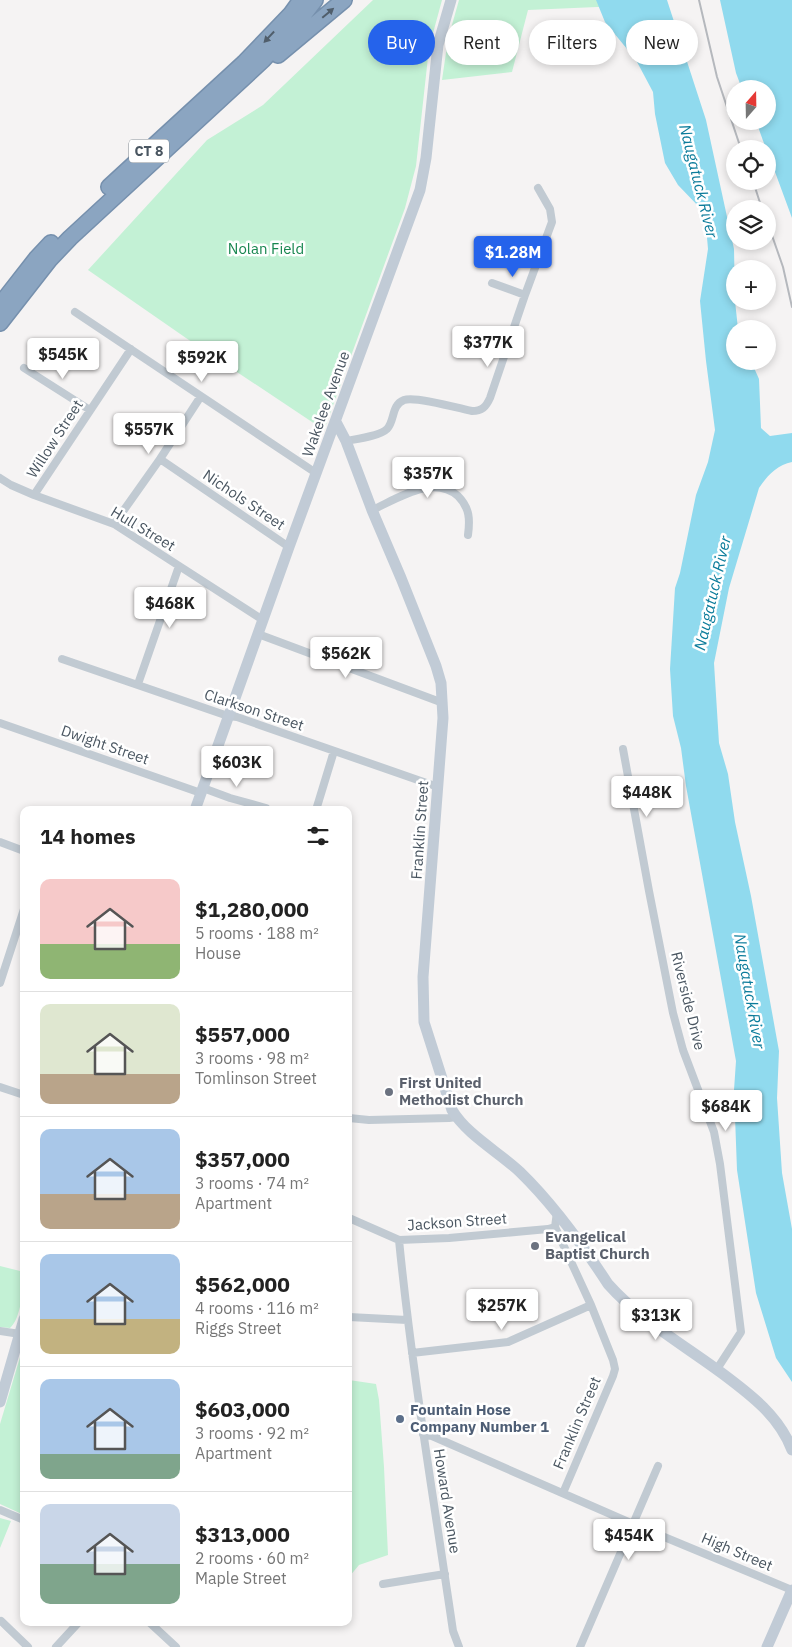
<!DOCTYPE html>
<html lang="en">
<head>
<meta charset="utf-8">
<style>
  :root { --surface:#fff; --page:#f2f2f2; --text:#222; --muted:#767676; --line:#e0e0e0; --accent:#2563eb }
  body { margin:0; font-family:"IBM Plex Sans",sans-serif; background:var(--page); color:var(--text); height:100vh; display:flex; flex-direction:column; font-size:19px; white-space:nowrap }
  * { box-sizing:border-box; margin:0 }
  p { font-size:16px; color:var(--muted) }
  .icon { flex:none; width:28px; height:28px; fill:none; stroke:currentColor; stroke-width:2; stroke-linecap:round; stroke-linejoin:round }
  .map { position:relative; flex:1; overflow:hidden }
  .details { position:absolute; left:20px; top:806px; width:332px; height:820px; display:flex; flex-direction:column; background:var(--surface); border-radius:10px; box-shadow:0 2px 8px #0003 }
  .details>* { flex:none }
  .guide { position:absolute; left:368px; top:20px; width:349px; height:45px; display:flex; gap:10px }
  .needle { width:32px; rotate:20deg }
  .tools { position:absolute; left:726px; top:80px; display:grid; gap:10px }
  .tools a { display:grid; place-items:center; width:50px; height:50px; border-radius:50%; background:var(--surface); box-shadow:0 2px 8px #0003; font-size:25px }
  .price { position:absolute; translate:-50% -42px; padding:0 11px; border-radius:5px; background:#fff; color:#222; font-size:16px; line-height:32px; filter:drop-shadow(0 1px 2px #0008) }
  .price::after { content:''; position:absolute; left:50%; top:30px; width:15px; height:11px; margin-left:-8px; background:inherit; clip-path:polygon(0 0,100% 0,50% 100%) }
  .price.on { background:var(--accent); color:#fff }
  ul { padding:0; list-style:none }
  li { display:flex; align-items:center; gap:15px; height:125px; padding:0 20px }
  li+li { border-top:1px solid var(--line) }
  li span { display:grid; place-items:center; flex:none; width:140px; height:100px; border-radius:10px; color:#555 }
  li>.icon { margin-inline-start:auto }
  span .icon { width:60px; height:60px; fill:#fffc; stroke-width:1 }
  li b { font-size:21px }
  h2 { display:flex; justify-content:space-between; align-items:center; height:60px; padding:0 20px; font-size:21px }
  .pill { padding:0 18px; border-radius:22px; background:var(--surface); box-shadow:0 2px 8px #0003; font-size:18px; line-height:45px }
  .pill.on { background:var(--accent); color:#fff }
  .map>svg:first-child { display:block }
  .green { fill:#c3f1d5 }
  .water { fill:#90daee }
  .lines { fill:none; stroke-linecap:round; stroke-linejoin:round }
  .highway-casing { stroke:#7690ad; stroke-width:18 }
  .street { stroke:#c1cad2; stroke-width:8 }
  .secondary { stroke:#c1cbd6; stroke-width:11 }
  .highway { stroke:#8ba5c1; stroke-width:15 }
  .rail { stroke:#b5b8bd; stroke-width:2 }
  .oneway { fill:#505e6b }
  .worship-dot { fill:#6b7280; stroke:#fff; stroke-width:2 }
  .service-dot { fill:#5c6f8a; stroke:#fff; stroke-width:2 }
  .labels { text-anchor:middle; stroke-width:5; stroke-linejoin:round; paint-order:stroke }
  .shield { fill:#fff; stroke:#808990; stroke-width:1 }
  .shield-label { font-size:14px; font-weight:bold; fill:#4a5661 }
  .park-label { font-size:15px; fill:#17864f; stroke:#fff }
  .street-label { font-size:15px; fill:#4a5661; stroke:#fff }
  .worship-label { font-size:15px; font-weight:bold; fill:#5b616d; stroke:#fff; text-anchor:start }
  .service-label { font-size:15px; font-weight:bold; fill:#4e5e75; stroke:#fff; text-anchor:start }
  .water-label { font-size:16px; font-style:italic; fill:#0c7c9b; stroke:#fff }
</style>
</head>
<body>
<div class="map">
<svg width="792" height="1647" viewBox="0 0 792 1647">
  <rect width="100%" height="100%" fill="#f5f3f3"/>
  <path class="green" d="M 373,0 L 442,0 L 429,48 L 416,166 L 405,208 L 324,430 L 186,338 L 88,270 L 207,140 L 263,105 Z
    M 459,0 L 643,0 L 643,5 L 528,10 L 512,72 L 442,80 L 448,39 Z
    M 0,1266 L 24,1272 C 24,1286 21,1319 10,1328 L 0,1327 Z
    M 24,1344 L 24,1515 L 0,1504 L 0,1424 Z
    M 349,1380 L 376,1384 L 379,1400 L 384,1467 L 388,1555 L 359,1565 L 349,1577 Z
    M 0,1518 L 11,1521 L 0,1548 Z"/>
  <path class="water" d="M 596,0 L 667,0 L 706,120 L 734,249 L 735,301 L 738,329 L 735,329 L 735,361 L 751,361 L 759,379 L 761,428 L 770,436 L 792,433 L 792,462 C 777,465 767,476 759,488 L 729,588 L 714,663 L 719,743 L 728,774 L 735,822 L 751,896 L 779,1051 L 777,1098 L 782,1173 L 792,1229 L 792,1382 L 776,1358 L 756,1293 L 737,1170 L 734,1090 L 736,1061 L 686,786 L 681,748 L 673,716 L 670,669 L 675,588 L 680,573 L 696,495 L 708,462 L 715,430 L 706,361 L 700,301 L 708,249 L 706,226 L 702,210 L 678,185 L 665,163 L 655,114 L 653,92 L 636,60 L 605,22 Z
    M 720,0 L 792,0 L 792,218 L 768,153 L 768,149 L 766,149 L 756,121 L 768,121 L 768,89 L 742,89 L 736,73 Z"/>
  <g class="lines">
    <defs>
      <path id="highway" d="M 278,55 L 344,0
        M 109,187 L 244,63 L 291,14 L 301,0
        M 0,305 L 36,259 L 51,243
        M 0,323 L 50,259 L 70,238 L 263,60 L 299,21 L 315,0"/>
    </defs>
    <use href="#highway" class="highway-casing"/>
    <path class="street" d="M 492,283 L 525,295
      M 75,312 L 316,473
      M 24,368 L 90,410
      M 346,441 C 356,439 380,436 387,429 C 395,421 391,405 404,400 C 415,396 458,408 472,411 C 482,411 486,407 490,398 L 525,295 L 552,222 L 550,209 L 538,188
      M 160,459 L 289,547
      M 0,478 L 11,485 L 34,495 L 114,524 L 263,620
      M 34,495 L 131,349
      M 372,510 C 397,499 433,474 458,496 C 470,508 470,520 468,535
      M 114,524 L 160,459 L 201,396
      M 258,634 L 443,703
      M 62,659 L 228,716 L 237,717 L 438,787
      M 138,684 L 179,566
      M 0,723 L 201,793
      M 623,749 L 649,891 L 673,1013 L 683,1050 L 714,1132 L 720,1164 L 741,1332 L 717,1369
      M 203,788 L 230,798 L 266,808
      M 316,810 L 334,751
      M 0,842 L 24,851
      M 0,983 L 24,909
      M 0,1087 L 24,1095
      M 349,1118 L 369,1120 L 449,1118 L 456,1117
      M 349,1218 L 399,1240 L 449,1238 L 548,1229 L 555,1227 L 557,1212
      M 555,1227 L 591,1305 L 613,1360 L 615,1369 L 613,1376 L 563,1493
      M 399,1240 C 412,1371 434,1501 453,1631 L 459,1647
      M 349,1317 L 407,1320
      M 0,1331 L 20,1334
      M 412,1353 L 508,1342 L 591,1305
      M 423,1434 L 432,1436 L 633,1524 L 792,1590
      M 0,1510 L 24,1520
      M 383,1584 L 445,1574
      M 1,1621 L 28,1647
      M 149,1622 L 176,1647
      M 56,1647 L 79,1622
      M 580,1647 L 658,1466"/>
    <path class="secondary" d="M 336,422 L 346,441 L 372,510 L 401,578 L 436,666 L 441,683 L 443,718 L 423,977 L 424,1022 L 452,1110 C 467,1135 499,1152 520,1172 C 554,1205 582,1244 608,1284 C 640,1320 684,1345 723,1374 C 751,1395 779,1416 792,1450
      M 195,810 L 289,547 L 420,190 L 426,158 L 438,45 L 451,0
      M 0,1402 L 24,1319
      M 767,1647 L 792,1590"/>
    <use href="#highway" class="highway"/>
    <path class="rail" d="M 699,0 L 717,77 L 741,149
      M 753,181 L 762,209
      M 768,224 L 783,267 L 792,307"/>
  </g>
  <defs><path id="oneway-solid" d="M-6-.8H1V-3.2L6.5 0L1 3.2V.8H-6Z" transform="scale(1.25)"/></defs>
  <g class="oneway">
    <use href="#oneway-solid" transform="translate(328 13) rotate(-40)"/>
    <use href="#oneway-solid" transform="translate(269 37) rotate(133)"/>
  </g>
  <g class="worship-dot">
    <circle cx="389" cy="1092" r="5"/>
    <circle cx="535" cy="1246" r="5"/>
  </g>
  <circle class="service-dot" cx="400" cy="1419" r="5"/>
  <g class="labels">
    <rect class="shield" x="129" y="139.5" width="40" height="23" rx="4"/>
    <g class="shield-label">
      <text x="149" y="156">CT 8</text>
    </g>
    <g class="park-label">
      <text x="266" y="254">Nolan Field</text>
    </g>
    <g class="street-label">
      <text transform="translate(326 404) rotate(-70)" y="5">Wakelee Avenue</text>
      <text transform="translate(55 439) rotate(-57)" y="5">Willow Street</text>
      <text transform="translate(244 500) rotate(34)" y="5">Nichols Street</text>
      <text transform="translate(143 529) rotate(31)" y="5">Hull Street</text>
      <text transform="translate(254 710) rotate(18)" y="5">Clarkson Street</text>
      <text transform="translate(105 745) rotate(19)" y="5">Dwight Street</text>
      <text transform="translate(420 830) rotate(-86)" y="5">Franklin Street</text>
      <text transform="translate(688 1001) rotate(76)" y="5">Riverside Drive</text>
      <text transform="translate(457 1222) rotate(-4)" y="5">Jackson Street</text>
      <text transform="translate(577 1423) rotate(-67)" y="5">Franklin Street</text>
      <text transform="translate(447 1501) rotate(81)" y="5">Howard Avenue</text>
      <text transform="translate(737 1552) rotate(23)" y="5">High Street</text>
    </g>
    <g class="worship-label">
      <text x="399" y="1088">First United<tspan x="399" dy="17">Methodist Church</tspan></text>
      <text x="545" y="1242">Evangelical<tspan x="545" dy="17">Baptist Church</tspan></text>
    </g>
    <g class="service-label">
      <text x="410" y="1415">Fountain Hose<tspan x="410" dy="17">Company Number 1</tspan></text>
    </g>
    <g class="water-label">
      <text transform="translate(699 181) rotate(76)" y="6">Naugatuck River</text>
      <text transform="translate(712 593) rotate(-77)" y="6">Naugatuck River</text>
      <text transform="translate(750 991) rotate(80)" y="6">Naugatuck River</text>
    </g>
  </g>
</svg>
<div class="tools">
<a><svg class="needle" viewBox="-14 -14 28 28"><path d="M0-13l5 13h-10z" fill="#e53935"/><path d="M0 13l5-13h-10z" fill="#767676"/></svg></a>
<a><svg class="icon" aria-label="locate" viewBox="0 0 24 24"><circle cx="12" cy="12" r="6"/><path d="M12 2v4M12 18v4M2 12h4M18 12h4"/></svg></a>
<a><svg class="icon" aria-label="layers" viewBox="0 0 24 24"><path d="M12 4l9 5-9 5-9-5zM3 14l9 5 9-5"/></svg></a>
<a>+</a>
<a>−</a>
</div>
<b class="price on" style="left:513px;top:278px">$1.28M</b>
<b class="price" style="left:488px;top:368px">$377K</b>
<b class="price" style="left:63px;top:380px">$545K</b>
<b class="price" style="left:202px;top:383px">$592K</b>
<b class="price" style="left:149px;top:455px">$557K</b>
<b class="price" style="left:428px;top:499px">$357K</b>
<b class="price" style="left:170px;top:629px">$468K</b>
<b class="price" style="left:346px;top:679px">$562K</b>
<b class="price" style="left:237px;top:788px">$603K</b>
<b class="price" style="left:647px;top:818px">$448K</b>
<b class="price" style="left:726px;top:1132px">$684K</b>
<b class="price" style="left:502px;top:1331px">$257K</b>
<b class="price" style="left:656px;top:1341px">$313K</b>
<b class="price" style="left:629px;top:1561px">$454K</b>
<div class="guide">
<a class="pill on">Buy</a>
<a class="pill">Rent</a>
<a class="pill">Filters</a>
<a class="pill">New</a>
</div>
<section class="details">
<h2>14 homes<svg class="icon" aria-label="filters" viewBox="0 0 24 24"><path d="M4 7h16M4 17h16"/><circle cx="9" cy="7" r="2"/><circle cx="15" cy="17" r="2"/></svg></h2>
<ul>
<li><span style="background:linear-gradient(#f6c9c9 65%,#8fb573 0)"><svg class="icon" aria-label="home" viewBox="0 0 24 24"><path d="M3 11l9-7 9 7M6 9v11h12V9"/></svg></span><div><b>$1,280,000</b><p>5 rooms · 188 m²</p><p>House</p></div></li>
<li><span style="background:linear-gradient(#dfe7d0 70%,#b9a48a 0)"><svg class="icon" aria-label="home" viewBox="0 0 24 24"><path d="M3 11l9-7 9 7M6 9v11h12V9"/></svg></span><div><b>$557,000</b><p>3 rooms · 98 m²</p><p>Tomlinson Street</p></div></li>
<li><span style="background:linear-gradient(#a9c7e8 65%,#b9a48a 0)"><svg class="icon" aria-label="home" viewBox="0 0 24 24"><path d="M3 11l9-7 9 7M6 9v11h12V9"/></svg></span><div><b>$357,000</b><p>3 rooms · 74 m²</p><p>Apartment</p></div></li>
<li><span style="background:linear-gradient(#a9c7e8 65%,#c2b280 0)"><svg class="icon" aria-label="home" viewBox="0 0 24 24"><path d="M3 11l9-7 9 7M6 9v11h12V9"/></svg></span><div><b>$562,000</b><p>4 rooms · 116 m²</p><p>Riggs Street</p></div></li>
<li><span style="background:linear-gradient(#a9c7e8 75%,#7fa58c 0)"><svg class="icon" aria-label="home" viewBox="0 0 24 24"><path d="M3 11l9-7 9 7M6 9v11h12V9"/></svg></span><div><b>$603,000</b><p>3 rooms · 92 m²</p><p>Apartment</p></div></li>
<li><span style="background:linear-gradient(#c9d6e8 60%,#7fa58c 0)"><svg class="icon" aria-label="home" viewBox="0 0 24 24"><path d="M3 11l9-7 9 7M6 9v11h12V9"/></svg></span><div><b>$313,000</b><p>2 rooms · 60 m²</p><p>Maple Street</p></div></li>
</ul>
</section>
</div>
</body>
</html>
